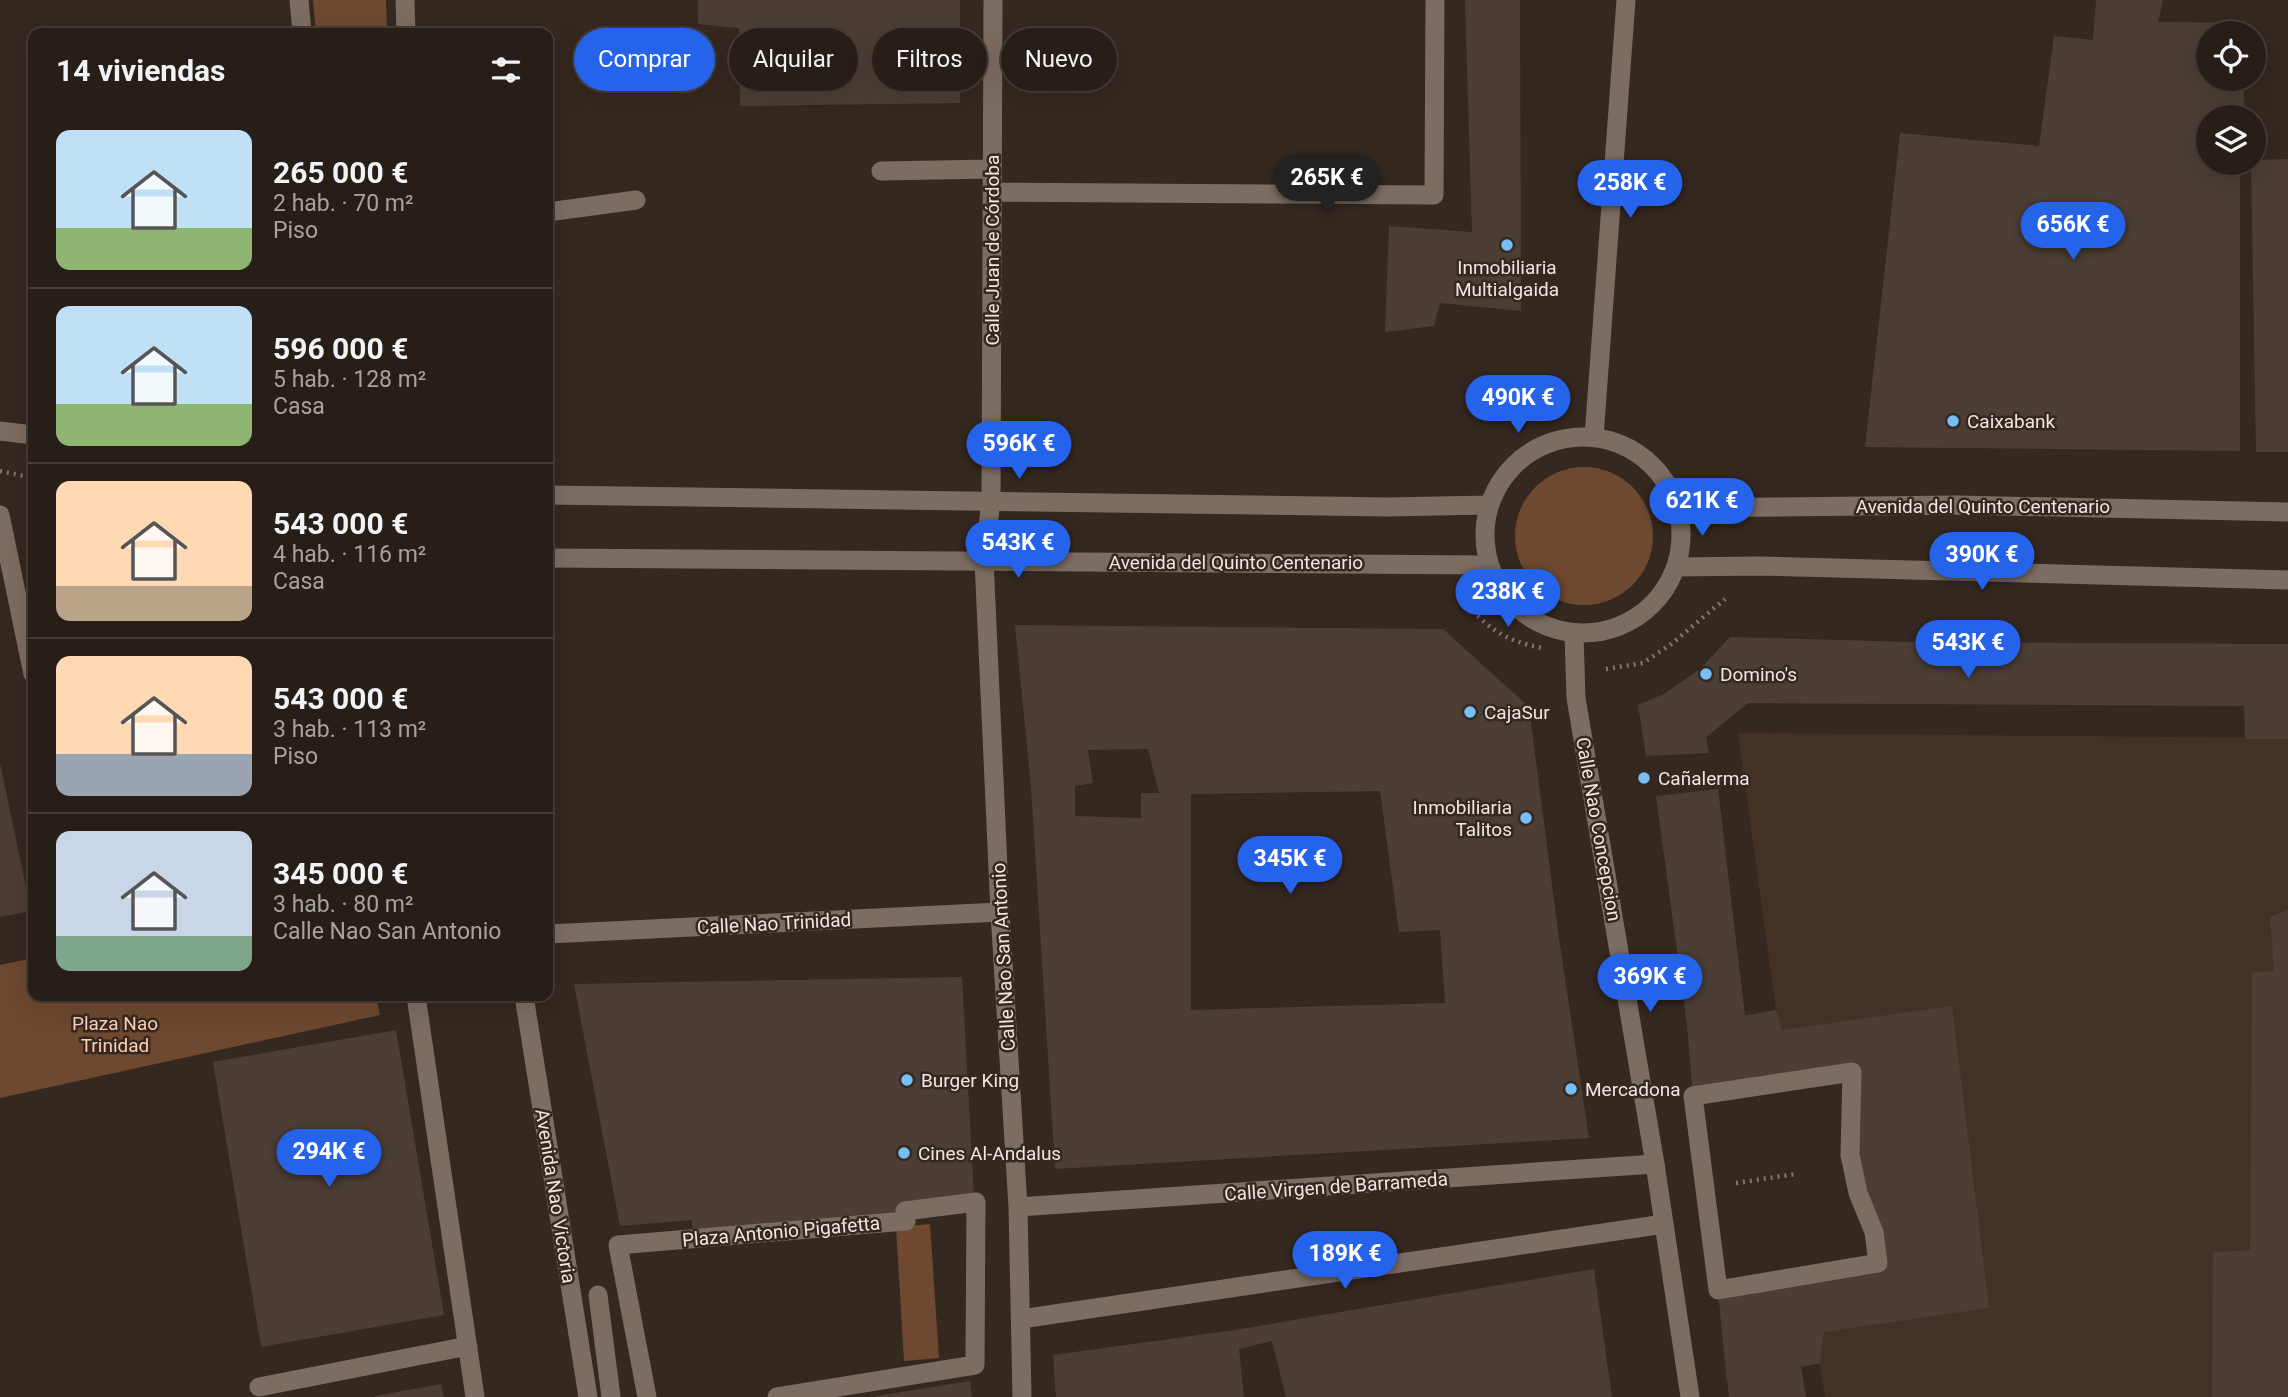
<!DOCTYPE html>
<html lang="es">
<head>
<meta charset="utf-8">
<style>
  :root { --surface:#281e18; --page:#302721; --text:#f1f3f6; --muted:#a5a2a2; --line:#443c37; --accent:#2563eb }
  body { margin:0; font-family:Roboto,sans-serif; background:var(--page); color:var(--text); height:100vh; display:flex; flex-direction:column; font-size:26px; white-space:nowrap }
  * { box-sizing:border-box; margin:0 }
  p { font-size:23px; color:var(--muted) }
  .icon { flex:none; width:38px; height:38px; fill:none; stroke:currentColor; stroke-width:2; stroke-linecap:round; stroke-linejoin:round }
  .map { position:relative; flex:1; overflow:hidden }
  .drawer { position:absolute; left:28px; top:28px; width:525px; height:973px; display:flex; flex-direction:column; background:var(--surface); border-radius:14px; box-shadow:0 7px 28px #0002,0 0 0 2px var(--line) }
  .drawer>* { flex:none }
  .guide { position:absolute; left:574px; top:28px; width:665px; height:63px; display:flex; gap:14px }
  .fabs { position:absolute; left:2196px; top:21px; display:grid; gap:14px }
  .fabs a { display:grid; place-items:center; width:70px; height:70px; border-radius:50%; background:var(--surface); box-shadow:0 7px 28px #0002,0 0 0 2px var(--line); font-size:35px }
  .price { position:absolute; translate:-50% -60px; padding:0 16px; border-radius:24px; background:var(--accent); color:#fff; font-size:23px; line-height:46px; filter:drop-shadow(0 2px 4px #0008) }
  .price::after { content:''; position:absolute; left:50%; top:42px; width:21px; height:16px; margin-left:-10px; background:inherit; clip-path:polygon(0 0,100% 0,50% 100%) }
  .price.on { background:#222; color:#fff }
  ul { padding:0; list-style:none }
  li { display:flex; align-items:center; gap:21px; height:175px; padding:0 28px }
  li+li { border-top:2px solid var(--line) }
  li span { display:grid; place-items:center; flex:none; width:196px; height:140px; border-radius:14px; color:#555 }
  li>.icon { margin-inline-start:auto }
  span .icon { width:84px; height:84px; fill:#fffc; stroke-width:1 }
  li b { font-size:30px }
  h2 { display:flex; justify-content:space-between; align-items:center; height:84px; padding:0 28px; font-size:30px }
  .tag { padding:0 24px; border-radius:32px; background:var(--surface); box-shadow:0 7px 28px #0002,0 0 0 2px var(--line); font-size:24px; line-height:63px }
  .tag.on { background:var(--accent); color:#fff }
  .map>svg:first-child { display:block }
  .built { fill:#443126 }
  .green { fill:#6e482f }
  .building { fill:#4c3e35; fill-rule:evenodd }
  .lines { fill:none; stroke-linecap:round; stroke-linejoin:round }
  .path { stroke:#837871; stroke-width:4.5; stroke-dasharray:2 5; stroke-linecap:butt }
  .service { stroke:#7c6d63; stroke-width:19 }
  .pedestrian { stroke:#7c6d63; stroke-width:19 }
  .minor { stroke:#7c6d63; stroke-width:19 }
  .tertiary { stroke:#7c6d63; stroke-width:19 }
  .poi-dot { fill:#76c0f7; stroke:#352820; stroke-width:2.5 }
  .labels { text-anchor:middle; stroke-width:5; stroke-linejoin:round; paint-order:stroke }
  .street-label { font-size:19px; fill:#efe6e0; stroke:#352820 }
  .poi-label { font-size:19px; fill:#efe6e0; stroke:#352820; text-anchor:start }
  .park-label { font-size:19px; fill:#fbd0b5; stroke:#352820 }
</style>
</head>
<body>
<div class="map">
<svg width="2288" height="1397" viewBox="0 0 2288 1397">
  <rect width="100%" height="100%" fill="#352820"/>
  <path class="built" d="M 1738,733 L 2288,738 L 2288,1397 L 1825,1397 L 1819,1363 L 1726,1380 L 1718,1290 L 1878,1263 L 1852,1072 L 1693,1096 L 1687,1025 L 1776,1010 Z"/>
  <path class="green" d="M 313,0 L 386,0 L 387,33 L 316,33 Z
    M1515 536a69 69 0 1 1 138 0a69 69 0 1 1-138 0Z
    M 33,958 L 33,996 L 376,996 L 380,1015 L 0,1098 L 0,965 Z
    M 930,1224 L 939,1358 L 904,1361 L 896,1227 Z"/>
  <path class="building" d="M 698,0 L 960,0 L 960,103 L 740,106 L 739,28 L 698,24 Z
    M 1465,0 L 1520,0 L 1521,311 L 1440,303 L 1434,326 L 1385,332 L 1389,226 L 1472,232 Z
    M 2096,0 L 2163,0 L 2158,22 L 2240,23 L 2240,33 L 2208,33 L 2208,79 L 2243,79 L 2245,117 L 2208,117 L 2208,163 L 2240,163 L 2240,451 L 1865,447 L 1900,133 L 2039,146 L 2054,36 L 2093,40 Z
    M 2288,159 L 2288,452 L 2256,452 L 2251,163 L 2254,163 L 2254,160 Z
    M 1015,625 L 1443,629 L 1529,707 L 1558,931 L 1589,1138 L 1055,1169 L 1031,787 ZM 1148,749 L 1159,793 L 1141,793 L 1141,818 L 1075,816 L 1075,786 L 1093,783 L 1088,750 ZM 1380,791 L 1399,932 L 1440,930 L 1445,1003 L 1191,1010 L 1191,794 Z
    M 1730,637 L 1910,642 L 2288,644 L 2288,739 L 2245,739 L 2244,706 L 1748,703 L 1706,737 L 1709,753 L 1646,756 L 1638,705 L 1664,694 L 1700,669 Z
    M 0,763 L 31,911 L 0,917 Z
    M 1718,789 L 1745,1016 L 1776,1010 L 1782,1030 L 1952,1006 L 1989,1308 L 1824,1332 L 1820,1363 L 1801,1367 L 1806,1397 L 1729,1397 L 1718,1290 L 1878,1263 L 1850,1155 L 1852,1072 L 1693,1096 L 1687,1025 L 1656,796 Z
    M 2288,910 L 2288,1397 L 2212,1397 L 2213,1252 L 2250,1250 L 2252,972 L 2274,971 L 2270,917 Z
    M 962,977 L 974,1197 L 903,1219 L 693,1234 L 692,1220 L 620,1226 L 574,984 Z
    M 396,1030 L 444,1315 L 261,1347 L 213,1062 Z
    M 1594,1269 L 1612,1397 L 1286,1397 L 1272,1341 L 1239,1349 L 1244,1397 L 1056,1397 L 1053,1355 L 1235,1330 Z
    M 970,1381 L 972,1397 L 876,1397 L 876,1396 Z
    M 441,1384 L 444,1397 L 375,1397 L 375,1396 Z"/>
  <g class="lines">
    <path class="path" d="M 0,471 L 33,478
      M 1459,595 C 1484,626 1503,641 1543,648
      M 1606,669 L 1643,663 L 1670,645 L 1725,599
      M 1736,1183 L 1796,1174"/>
    <path class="service" d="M 598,1295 L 611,1397"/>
    <path class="pedestrian" d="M 548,212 L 636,200
      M 1852,1072 L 1850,1155 L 1858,1193 L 1874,1232 L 1878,1263 L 1718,1290 L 1693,1096 Z
      M 647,1397 L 618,1245 L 906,1221 L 905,1211 L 976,1202 L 975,1365 L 777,1397"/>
    <path class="minor" d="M 993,0 L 991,501 L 984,560 L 1000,912 L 1018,1207 L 1022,1397
      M 881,171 L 992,169
      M 993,192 L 1434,195 L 1435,0
      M 0,431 L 33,435
      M 0,515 L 33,674
      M 548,934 L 1000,912
      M 416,996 L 475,1397
      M 1018,1207 L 1655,1164
      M 1021,1319 L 1664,1224
      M 259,1387 L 468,1346"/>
    <path class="tertiary" d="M 299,0 L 302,33
      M 405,0 L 406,33
      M1485 535a98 98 0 1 1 196 0a98 98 0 1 1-196 0Z
      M 1594,437 L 1626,0
      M 548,495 L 1388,507 L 1489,505
      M 1678,508 L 1956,505 L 2288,512
      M 548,558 L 1488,565
      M 1676,567 L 1759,566 L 2288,580
      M 1574,634 L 1576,698 L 1655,1164 L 1690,1397
      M 524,996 L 588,1397"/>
  </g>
  <g class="poi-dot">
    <circle cx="1507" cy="245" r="7"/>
    <circle cx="1953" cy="421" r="7"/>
    <circle cx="1706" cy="674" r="7"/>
    <circle cx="1470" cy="712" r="7"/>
    <circle cx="1644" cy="778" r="7"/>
    <circle cx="1526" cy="818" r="7"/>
    <circle cx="907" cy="1080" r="7"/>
    <circle cx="1571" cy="1089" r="7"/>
    <circle cx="904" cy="1153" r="7"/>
  </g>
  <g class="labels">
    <g class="street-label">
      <text transform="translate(992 250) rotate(-90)" y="7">Calle Juan de Córdoba</text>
      <text x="1983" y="513">Avenida del Quinto Centenario</text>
      <text x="1236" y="569">Avenida del Quinto Centenario</text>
      <text transform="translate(1599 829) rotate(80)" y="7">Calle Nao Concepcion</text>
      <text transform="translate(774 923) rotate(-3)" y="7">Calle Nao Trinidad</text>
      <text transform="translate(1003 957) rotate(-93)" y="7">Calle Nao San Antonio</text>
      <text transform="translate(1336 1186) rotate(-4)" y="7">Calle Virgen de Barrameda</text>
      <text transform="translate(556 1196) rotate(81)" y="7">Avenida Nao Victoria</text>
      <text transform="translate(781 1231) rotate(-5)" y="7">Plaza Antonio Pigafetta</text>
    </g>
    <g class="poi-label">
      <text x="1507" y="274" text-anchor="middle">Inmobiliaria<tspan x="1507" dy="22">Multialgaida</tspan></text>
      <text x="1967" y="428">Caixabank</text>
      <text x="1720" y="681">Domino's</text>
      <text x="1484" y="719">CajaSur</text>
      <text x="1658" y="785">Cañalerma</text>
      <text x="1512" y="814" text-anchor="end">Inmobiliaria<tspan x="1512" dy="22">Talitos</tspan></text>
      <text x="921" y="1087">Burger King</text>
      <text x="1585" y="1096">Mercadona</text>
      <text x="918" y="1160">Cines Al-Andalus</text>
    </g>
    <g class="park-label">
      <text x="115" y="1030">Plaza Nao<tspan x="115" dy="22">Trinidad</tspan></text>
    </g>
  </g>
</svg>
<div class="fabs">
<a><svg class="icon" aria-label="locate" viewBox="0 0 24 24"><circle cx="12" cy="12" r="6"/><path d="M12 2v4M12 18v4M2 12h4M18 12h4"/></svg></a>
<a><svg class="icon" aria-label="layers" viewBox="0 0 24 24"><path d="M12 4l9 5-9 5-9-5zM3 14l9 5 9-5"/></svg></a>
</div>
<b class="price on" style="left:1327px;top:215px">265K €</b>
<b class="price" style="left:1630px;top:220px">258K €</b>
<b class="price" style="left:2073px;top:262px">656K €</b>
<b class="price" style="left:1518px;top:435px">490K €</b>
<b class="price" style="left:1019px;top:481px">596K €</b>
<b class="price" style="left:1702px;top:538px">621K €</b>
<b class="price" style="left:1018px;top:580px">543K €</b>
<b class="price" style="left:1982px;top:592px">390K €</b>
<b class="price" style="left:1508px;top:629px">238K €</b>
<b class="price" style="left:1968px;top:680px">543K €</b>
<b class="price" style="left:1290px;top:896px">345K €</b>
<b class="price" style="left:1650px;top:1014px">369K €</b>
<b class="price" style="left:329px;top:1189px">294K €</b>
<b class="price" style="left:1345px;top:1291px">189K €</b>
<div class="guide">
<a class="tag on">Comprar</a>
<a class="tag">Alquilar</a>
<a class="tag">Filtros</a>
<a class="tag">Nuevo</a>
</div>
<section class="drawer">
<h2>14 viviendas<svg class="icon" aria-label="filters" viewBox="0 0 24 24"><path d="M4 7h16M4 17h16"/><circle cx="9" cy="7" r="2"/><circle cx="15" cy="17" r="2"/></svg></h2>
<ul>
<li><span style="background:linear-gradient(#bfe0f5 70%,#8fb573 0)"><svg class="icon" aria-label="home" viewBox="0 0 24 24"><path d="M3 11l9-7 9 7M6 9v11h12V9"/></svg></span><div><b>265 000 €</b><p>2 hab. · 70 m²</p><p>Piso</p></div></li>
<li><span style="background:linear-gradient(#bfe0f5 70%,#8fb573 0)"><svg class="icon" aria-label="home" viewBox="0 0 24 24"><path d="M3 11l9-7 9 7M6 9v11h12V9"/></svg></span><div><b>596 000 €</b><p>5 hab. · 128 m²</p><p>Casa</p></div></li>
<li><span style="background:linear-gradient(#ffd9b3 75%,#b9a48a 0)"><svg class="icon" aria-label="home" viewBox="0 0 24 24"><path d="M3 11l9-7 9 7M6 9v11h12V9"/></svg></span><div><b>543 000 €</b><p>4 hab. · 116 m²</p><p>Casa</p></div></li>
<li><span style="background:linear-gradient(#ffd9b3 70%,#9aa5b1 0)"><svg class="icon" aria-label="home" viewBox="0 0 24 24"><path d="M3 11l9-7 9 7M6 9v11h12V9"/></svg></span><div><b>543 000 €</b><p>3 hab. · 113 m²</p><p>Piso</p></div></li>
<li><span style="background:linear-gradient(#c9d6e8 75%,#7fa58c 0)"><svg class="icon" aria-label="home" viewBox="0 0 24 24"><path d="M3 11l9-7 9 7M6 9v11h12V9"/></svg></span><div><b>345 000 €</b><p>3 hab. · 80 m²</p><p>Calle Nao San Antonio</p></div></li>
</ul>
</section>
</div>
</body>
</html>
